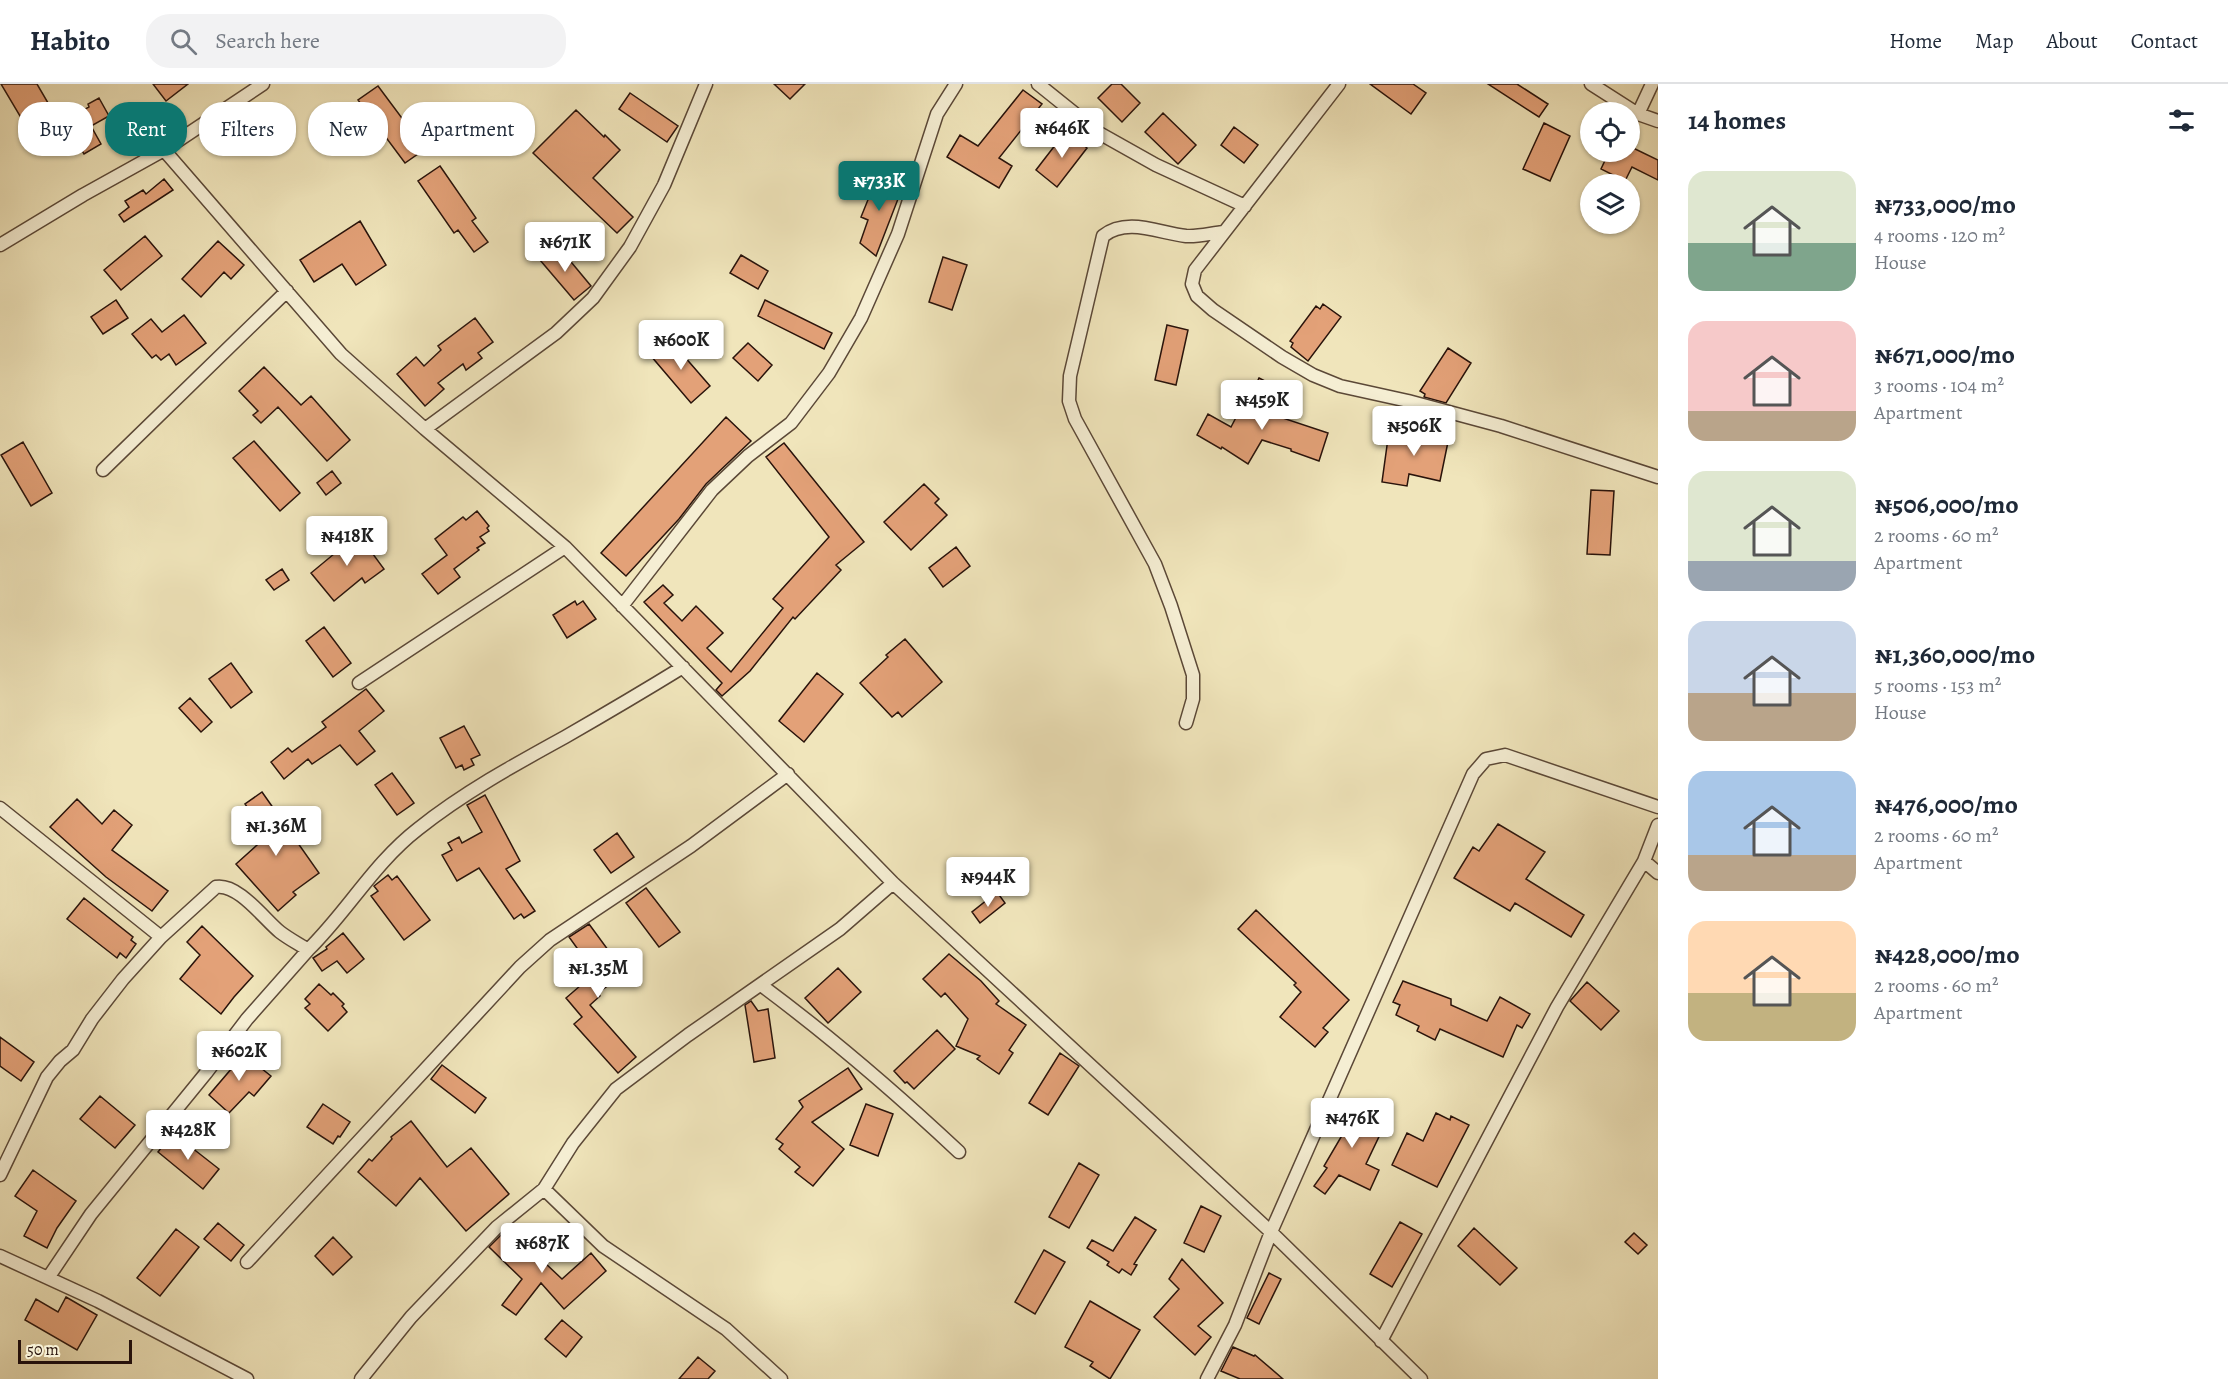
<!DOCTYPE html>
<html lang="en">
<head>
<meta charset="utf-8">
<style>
  :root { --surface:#fff; --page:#f2f2f3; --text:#1f2937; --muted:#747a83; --line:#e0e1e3; --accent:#0f766e }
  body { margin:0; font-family:Alegreya,serif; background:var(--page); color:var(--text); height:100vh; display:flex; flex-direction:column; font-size:22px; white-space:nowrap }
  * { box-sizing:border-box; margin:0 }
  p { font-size:20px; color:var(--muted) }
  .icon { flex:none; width:33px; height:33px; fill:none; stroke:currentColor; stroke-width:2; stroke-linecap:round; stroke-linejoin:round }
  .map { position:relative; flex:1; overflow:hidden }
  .details { display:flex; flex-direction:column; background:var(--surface); width:570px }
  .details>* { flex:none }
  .top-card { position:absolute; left:18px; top:18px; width:570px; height:54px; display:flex; gap:12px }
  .fabs { position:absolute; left:1580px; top:18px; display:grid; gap:12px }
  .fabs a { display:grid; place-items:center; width:60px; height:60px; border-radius:50%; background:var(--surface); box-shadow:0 2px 4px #0004; font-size:30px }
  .scale { position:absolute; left:18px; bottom:15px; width:114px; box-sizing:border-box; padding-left:6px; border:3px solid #29130b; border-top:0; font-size:16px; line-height:21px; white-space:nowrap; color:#29130b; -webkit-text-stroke:4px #f5eed3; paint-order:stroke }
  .price { position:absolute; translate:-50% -51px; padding:0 14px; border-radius:6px; background:#fff; color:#222; font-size:20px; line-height:39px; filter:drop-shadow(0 2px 3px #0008) }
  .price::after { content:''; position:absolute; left:50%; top:36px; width:18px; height:14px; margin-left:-9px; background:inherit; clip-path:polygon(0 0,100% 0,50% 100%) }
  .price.on { background:var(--accent); color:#fff }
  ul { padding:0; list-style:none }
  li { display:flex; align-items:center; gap:18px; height:150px; padding:0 30px }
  li span { display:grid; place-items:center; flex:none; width:168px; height:120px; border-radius:18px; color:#555 }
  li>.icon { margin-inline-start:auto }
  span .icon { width:72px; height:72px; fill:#fffc; stroke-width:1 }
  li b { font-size:26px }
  h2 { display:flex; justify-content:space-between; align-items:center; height:72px; padding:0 30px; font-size:26px }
  .chip { padding:0 21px; border-radius:24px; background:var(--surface); box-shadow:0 2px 4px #0004; font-size:21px; line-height:54px }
  .chip.on { background:var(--accent); color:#fff }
  header { display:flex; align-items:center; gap:36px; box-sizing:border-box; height:84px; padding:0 30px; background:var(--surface); border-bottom:2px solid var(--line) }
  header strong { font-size:28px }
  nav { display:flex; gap:33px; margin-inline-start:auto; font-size:21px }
  .search { width:420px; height:54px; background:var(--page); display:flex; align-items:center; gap:15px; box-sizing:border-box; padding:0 21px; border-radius:24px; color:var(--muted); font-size:22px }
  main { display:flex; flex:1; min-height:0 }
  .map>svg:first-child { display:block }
  .building { fill:#e3a178; stroke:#29130b; stroke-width:1.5 }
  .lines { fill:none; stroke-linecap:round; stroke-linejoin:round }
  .street-casing { stroke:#5b4837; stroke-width:15 }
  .street { stroke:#f5eed3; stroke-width:12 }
</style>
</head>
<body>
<header>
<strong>Habito</strong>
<div class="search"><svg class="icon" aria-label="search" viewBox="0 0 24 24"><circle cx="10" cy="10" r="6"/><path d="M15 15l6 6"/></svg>Search here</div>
<nav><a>Home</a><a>Map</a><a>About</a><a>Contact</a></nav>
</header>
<main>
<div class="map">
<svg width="1658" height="1295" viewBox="0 0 1658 1295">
  <rect width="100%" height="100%" fill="#f0e5bb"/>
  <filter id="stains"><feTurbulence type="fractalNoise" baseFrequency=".00333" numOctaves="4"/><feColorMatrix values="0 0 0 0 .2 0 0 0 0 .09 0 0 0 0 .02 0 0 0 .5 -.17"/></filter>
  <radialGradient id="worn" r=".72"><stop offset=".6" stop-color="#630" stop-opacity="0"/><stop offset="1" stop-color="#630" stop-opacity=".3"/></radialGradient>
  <path class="building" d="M 1,0 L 37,0 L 65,48 L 39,64 Z
    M 153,0 L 188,0 L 166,17 Z
    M 774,0 L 805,0 L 790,15 Z
    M 1112,0 L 1121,0 L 1140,19 L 1122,38 L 1098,14 Z
    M 1370,0 L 1413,0 L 1426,9 L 1411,30 Z
    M 1488,0 L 1517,0 L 1548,20 L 1539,33 Z
    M 378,2 L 425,65 L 405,79 L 358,16 Z
    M 1023,6 L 1042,20 L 999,74 L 1012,82 L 999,104 L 947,73 L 960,51 L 978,62 Z
    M 630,9 L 678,42 L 667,58 L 619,25 Z
    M 99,14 L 109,32 L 91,42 L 101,60 L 84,70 L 65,37 L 89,23 L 88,20 Z
    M 576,26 L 604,53 L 605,51 L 620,66 L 593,94 L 633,133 L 617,149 L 533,69 Z
    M 1163,29 L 1196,61 L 1178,80 L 1145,48 Z
    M 1544,39 L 1570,52 L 1550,97 L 1523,85 Z
    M 1234,43 L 1258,61 L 1244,79 L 1221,61 Z
    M 1066,47 L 1087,64 L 1057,103 L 1036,86 Z
    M 1629,62 L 1658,76 L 1658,96 L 1632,83 L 1625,97 L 1601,85 L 1609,68 L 1629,68 Z
    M 440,82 L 476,134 L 472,137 L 488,158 L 474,168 L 458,146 L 454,149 L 418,97 Z
    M 878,91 L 903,102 L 876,172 L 860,159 L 868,136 L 861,133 Z
    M 164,95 L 173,106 L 124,138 L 119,131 L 129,123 L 125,117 L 143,106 L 146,110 Z
    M 360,137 L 386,181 L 356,201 L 342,180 L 314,198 L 300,176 Z
    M 145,152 L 162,172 L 121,206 L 104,186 Z
    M 218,157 L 244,181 L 231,195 L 224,188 L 201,213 L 182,195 Z
    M 557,161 L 591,202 L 574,216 L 540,176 Z
    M 741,171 L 768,187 L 758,205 L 730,189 Z
    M 943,173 L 967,181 L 952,226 L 929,218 Z
    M 116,216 L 128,234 L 103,250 L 91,233 Z
    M 765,216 L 832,249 L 824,265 L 758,232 Z
    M 1323,220 L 1341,233 L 1308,277 L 1291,263 L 1293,259 L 1290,257 L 1316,222 L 1320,225 Z
    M 184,231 L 206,259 L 176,281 L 169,270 L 161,276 L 156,271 L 152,274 L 132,250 L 151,235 L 162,248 Z
    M 475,234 L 493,258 L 478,269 L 482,274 L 466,286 L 463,280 L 438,299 L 444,305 L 425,322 L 397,290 L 416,273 L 424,282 L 441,266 L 438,262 Z
    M 1167,241 L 1188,246 L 1176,301 L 1155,296 Z
    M 670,256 L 710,302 L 691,319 L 651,272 Z
    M 748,259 L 772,281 L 758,297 L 733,274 Z
    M 1448,264 L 1471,279 L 1446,319 L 1424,313 L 1425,310 L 1420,307 Z
    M 264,283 L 301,321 L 311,312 L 350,356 L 327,377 L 278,323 L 261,339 L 253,331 L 258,327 L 239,307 Z
    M 1259,294 L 1271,300 L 1259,326 L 1328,349 L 1319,377 L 1291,367 L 1291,365 L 1262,356 L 1248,380 L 1222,363 L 1221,365 L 1197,351 L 1208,330 L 1231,343 L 1242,322 L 1245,324 Z
    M 726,333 L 751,357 L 706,400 L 679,435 L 626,492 L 601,469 Z
    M 1389,347 L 1426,352 L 1427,348 L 1449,353 L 1440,397 L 1409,390 L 1407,402 L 1382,398 Z
    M 254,357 L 300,409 L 280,427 L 233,374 Z
    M 23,358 L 52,409 L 31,422 L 1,371 Z
    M 784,359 L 864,458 L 836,481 L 841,486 L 795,535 L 793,533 L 750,587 L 722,612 L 716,606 L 722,599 L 644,518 L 663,501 L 673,511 L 664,519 L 682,537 L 696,522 L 723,549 L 707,564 L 731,588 L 783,524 L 773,515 L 829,453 L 766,373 Z
    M 332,387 L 341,399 L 326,411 L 317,399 Z
    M 924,400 L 939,415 L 935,419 L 947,431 L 911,466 L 884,438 Z
    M 1591,406 L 1614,407 L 1610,471 L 1587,470 Z
    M 477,427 L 489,442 L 487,444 L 489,447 L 480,453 L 485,459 L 477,464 L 479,466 L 454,485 L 460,493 L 438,510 L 422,490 L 447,471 L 435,455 L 463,433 L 466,436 Z
    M 356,447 L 384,485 L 365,499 L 362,494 L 334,517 L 311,489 L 340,465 L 337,461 Z
    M 956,463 L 970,482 L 943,503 L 929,484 Z
    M 282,485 L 289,496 L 274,506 L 266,496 Z
    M 575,517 L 577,521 L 583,517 L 596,535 L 567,554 L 553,531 Z
    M 324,543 L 351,579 L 333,593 L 306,557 Z
    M 905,555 L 942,598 L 902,633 L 898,628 L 892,633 L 860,599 L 888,573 L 886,571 Z
    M 231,579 L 252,608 L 231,624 L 209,595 Z
    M 817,589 L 843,610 L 804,658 L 779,637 Z
    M 366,605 L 384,627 L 359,647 L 375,667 L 357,681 L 340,661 L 312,680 L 308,675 L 284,695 L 271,678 L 288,664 L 292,668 L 326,643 L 322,638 Z
    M 190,614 L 212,638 L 201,648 L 179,624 Z
    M 464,642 L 480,671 L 471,675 L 474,681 L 464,686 L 462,681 L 456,684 L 440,654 Z
    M 392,689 L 414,719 L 397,731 L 375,701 Z
    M 262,708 L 319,789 L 293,808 L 296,811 L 278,827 L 236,780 L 267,752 L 245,720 Z
    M 485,711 L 520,777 L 506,785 L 535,827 L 524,834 L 521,830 L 514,835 L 479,784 L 457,797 L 442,771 L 452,766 L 448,759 L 459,753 L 462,759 L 482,748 L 467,721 Z
    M 77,715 L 102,740 L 114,726 L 132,741 L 112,766 L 168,807 L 152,827 L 106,793 L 50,743 Z
    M 1498,740 L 1545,768 L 1526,795 L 1584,831 L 1571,853 L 1515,819 L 1510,827 L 1454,794 L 1473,763 L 1479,767 Z
    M 617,749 L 634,773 L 611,789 L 594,766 Z
    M 388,791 L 392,796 L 397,792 L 430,836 L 404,856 L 371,812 L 378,807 L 374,802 Z
    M 646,804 L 680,848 L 659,863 L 626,819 Z
    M 997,808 L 1005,819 L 980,839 L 972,828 Z
    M 84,814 L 133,853 L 131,856 L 136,860 L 126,874 L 120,869 L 117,874 L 67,835 Z
    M 1256,826 L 1349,916 L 1323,944 L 1328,948 L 1315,963 L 1280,933 L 1301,908 L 1294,901 L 1296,899 L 1238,845 Z
    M 589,840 L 625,889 L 598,909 L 600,912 L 590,921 L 636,973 L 618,989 L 574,940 L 582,933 L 566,914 L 595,889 L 569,853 Z
    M 202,842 L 253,892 L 234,913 L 221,930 L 180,895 L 200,871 L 187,858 Z
    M 343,849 L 364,875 L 347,889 L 337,877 L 322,887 L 313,874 L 327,865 L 326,863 Z
    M 949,870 L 981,897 L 999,917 L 996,920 L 1026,941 L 1009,966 L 1013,969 L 999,990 L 977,975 L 980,972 L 956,962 L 968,935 L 945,909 L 941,913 L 923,895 Z
    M 838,884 L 861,908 L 828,939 L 805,914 Z
    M 1403,897 L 1451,915 L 1451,921 L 1487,937 L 1500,913 L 1530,930 L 1522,944 L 1517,941 L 1503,973 L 1440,945 L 1435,956 L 1417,947 L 1419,942 L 1396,931 L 1400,921 L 1393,918 Z
    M 1587,898 L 1619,927 L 1601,946 L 1570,917 Z
    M 319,900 L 331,911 L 333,909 L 344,920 L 342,922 L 347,928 L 328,947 L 305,924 L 310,920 L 305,915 Z
    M 751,917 L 758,927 L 768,925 L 775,974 L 754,978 L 745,921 Z
    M 937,946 L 955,965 L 914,1005 L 907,998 L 905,999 L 894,987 Z
    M 0,953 L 34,978 L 21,997 L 0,982 Z
    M 237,965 L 271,992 L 254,1012 L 249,1008 L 229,1029 L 209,1011 L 232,984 L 226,979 Z
    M 1060,969 L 1079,982 L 1048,1031 L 1029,1019 Z
    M 442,981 L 486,1014 L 475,1029 L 431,995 Z
    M 848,984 L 862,1005 L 812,1038 L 844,1065 L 813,1102 L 795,1088 L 800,1083 L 779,1065 L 783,1060 L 776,1055 L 803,1023 L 799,1017 Z
    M 100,1012 L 135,1041 L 115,1064 L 80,1035 Z
    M 1344,1019 L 1385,1040 L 1366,1080 L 1379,1086 L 1370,1106 L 1339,1091 L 1325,1110 L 1314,1102 L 1327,1084 L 1324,1082 L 1344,1048 L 1330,1041 L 1337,1026 L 1340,1027 Z
    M 323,1020 L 350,1038 L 340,1053 L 338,1052 L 333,1060 L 307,1043 Z
    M 866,1020 L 893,1030 L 878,1072 L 850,1061 Z
    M 1436,1029 L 1450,1036 L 1451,1032 L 1469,1041 L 1437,1103 L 1392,1081 L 1407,1049 L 1423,1057 Z
    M 411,1037 L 447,1083 L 471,1064 L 509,1110 L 466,1147 L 420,1094 L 396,1122 L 358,1088 L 369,1075 L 372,1077 L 392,1055 L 391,1053 Z
    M 173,1049 L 219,1085 L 203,1105 L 158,1068 Z
    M 1079,1079 L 1099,1091 L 1069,1144 L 1049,1133 Z
    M 33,1086 L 76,1117 L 57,1144 L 47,1164 L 24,1152 L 37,1127 L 15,1112 Z
    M 1201,1122 L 1221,1132 L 1204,1168 L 1184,1159 Z
    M 1135,1133 L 1156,1146 L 1134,1180 L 1137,1181 L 1131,1191 L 1122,1185 L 1119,1189 L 1107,1181 L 1109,1178 L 1087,1164 L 1092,1156 L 1113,1167 Z
    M 1400,1138 L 1422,1150 L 1392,1203 L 1370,1190 Z
    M 218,1139 L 244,1161 L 231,1177 L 204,1155 Z
    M 508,1144 L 562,1195 L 591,1169 L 606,1187 L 564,1225 L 541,1199 L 516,1231 L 502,1221 L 522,1195 L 489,1163 Z
    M 1474,1144 L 1517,1184 L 1500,1201 L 1458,1162 Z
    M 176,1145 L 199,1163 L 160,1212 L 137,1194 Z
    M 1634,1149 L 1647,1161 L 1638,1170 L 1625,1158 Z
    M 333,1153 L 352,1173 L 333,1191 L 315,1172 Z
    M 1044,1166 L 1065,1178 L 1035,1230 L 1015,1218 Z
    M 1182,1175 L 1223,1219 L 1198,1242 L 1211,1253 L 1195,1271 L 1154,1233 L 1179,1205 L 1169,1195 Z
    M 1269,1189 L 1281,1195 L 1259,1240 L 1247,1234 Z
    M 66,1213 L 97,1231 L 77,1266 L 25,1236 L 36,1215 L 58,1228 Z
    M 1090,1217 L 1140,1246 L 1110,1295 L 1090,1282 L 1093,1278 L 1065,1263 Z
    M 562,1236 L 582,1253 L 566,1273 L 545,1255 Z
    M 1233,1263 L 1254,1272 L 1255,1271 L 1283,1295 L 1240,1295 L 1221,1287 Z
    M 698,1273 L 715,1287 L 708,1295 L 679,1295 Z"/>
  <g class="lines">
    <defs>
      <path id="street" d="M 1038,0 L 1099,49 L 1156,81 L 1245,122
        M 1339,0 L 1195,186 L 1192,200 L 1197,212 L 1213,226 L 1282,273 L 1313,291 L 1340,302 L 1408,317 L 1501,342 L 1658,393
        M 1591,0 L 1638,30 L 1658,37
        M 1638,30 L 1652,0
        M 164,66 L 341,270 L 425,345 L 565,463 L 893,799 L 1271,1148 L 1421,1295
        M 0,161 L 83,111 L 164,66 L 263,0
        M 425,345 L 556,249 L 593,214 L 630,163 L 664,101 L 706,0
        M 103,386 L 287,207
        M 622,522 L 712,406 L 748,372 L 791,339 L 829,289 L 861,234 L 898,150 L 937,30 L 956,0
        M 359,599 L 565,463
        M 1186,639 L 1193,615 L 1193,591 L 1171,522 L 1155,480 L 1075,335 L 1069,317 L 1070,292 L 1103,152 C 1127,133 1159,149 1186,152 C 1198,153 1212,149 1224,148
        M 0,724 L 161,853
        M 1644,777 L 1658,789
        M 761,901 C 831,953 895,1008 959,1068
        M 0,1091 L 47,993 L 60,977 L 73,966 L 92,935 L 123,895 L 161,853 L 216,803 C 238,799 264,835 280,848 C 289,855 299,860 308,866 C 347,828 374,779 418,745 C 463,709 514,681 565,653 C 605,630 644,607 683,583
        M 544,1105 L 603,1162 L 726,1245 L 781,1295
        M 0,1172 L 98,1217 L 247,1295
        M 247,1178 L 520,883 L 550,856 L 691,762 L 788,690
        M 48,1194 L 91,1130 L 206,989 L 247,935 L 308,866
        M 1381,1257 L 1557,923 L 1644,777 L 1658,741
        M 361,1295 L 411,1233 L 497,1143 L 544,1105 L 573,1059 L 616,1005 L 688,951 L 840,845 L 893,799
        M 1207,1295 L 1235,1241 L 1271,1148 L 1473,690 L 1486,675 L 1505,671 L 1658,723"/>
    </defs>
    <use href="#street" class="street-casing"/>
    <use href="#street" class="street"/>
  </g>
  <rect width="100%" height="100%" filter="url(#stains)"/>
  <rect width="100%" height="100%" fill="url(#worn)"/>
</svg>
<div class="fabs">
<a><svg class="icon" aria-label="locate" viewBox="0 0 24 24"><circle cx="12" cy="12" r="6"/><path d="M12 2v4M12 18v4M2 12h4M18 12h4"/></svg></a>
<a><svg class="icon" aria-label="layers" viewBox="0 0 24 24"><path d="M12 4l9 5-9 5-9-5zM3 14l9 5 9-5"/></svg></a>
</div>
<div class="scale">50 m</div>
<b class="price" style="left:1062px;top:75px">₦646K</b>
<b class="price on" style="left:879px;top:128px">₦733K</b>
<b class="price" style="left:565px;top:189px">₦671K</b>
<b class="price" style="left:681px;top:287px">₦600K</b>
<b class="price" style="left:1262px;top:347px">₦459K</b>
<b class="price" style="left:1414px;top:373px">₦506K</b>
<b class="price" style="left:347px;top:483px">₦418K</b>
<b class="price" style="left:276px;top:773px">₦1.36M</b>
<b class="price" style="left:988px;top:824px">₦944K</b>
<b class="price" style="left:598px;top:915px">₦1.35M</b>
<b class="price" style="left:239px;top:998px">₦602K</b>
<b class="price" style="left:1352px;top:1065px">₦476K</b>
<b class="price" style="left:188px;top:1077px">₦428K</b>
<b class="price" style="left:542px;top:1190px">₦687K</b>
<div class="top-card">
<a class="chip">Buy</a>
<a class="chip on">Rent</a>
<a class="chip">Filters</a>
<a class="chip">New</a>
<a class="chip">Apartment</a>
</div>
</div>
<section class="details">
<h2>14 homes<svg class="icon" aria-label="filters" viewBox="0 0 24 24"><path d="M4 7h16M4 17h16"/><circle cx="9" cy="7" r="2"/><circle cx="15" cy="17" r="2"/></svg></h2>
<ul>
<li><span style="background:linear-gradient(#dfe7d0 60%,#7fa58c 0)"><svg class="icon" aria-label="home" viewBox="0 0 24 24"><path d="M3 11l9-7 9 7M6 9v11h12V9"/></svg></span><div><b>₦733,000/mo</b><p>4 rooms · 120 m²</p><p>House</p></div></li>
<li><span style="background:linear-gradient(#f6c9c9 75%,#b9a48a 0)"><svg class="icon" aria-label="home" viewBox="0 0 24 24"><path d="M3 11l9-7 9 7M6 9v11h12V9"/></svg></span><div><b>₦671,000/mo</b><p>3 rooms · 104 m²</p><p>Apartment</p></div></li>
<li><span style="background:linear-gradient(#dfe7d0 75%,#9aa5b1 0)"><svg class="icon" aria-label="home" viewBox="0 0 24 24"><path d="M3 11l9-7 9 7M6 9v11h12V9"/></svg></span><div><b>₦506,000/mo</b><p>2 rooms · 60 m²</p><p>Apartment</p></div></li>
<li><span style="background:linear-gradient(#c9d6e8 60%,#b9a48a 0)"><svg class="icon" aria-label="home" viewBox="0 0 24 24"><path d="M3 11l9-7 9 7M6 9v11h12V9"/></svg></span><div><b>₦1,360,000/mo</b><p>5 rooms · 153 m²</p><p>House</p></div></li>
<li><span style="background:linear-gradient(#a9c7e8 70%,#b9a48a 0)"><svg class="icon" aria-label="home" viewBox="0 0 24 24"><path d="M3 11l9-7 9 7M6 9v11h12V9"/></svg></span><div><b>₦476,000/mo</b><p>2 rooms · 60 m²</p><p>Apartment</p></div></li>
<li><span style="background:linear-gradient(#ffd9b3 60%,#c2b280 0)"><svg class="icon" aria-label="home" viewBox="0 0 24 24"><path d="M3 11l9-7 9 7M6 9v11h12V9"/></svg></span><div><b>₦428,000/mo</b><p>2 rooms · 60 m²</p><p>Apartment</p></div></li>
</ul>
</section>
</main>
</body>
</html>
